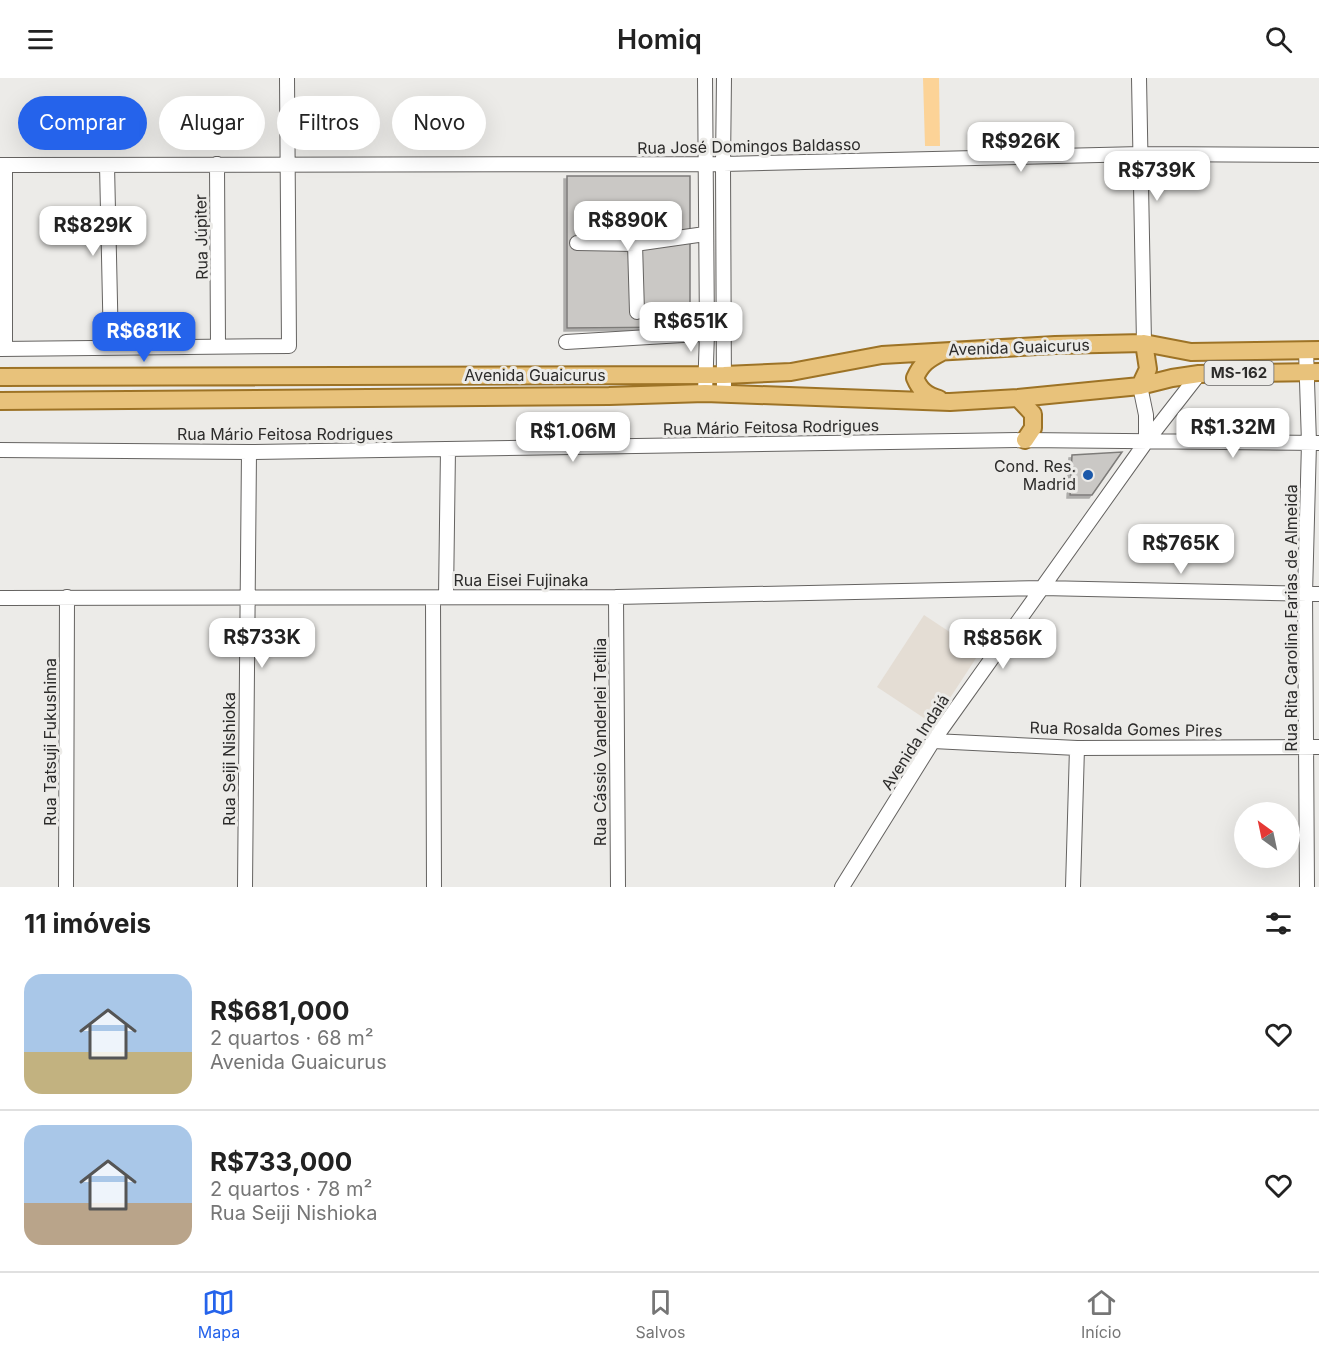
<!DOCTYPE html>
<html lang="pt">
<head>
<meta charset="utf-8">
<style>
  :root { --surface:#fff; --page:#f6f6f6; --text:#222; --muted:#767676; --line:#e0e0e0; --accent:#2563eb }
  body { margin:0; font-family:Inter,sans-serif; background:var(--page); color:var(--text); height:100vh; display:flex; flex-direction:column; font-size:22px; white-space:nowrap }
  * { box-sizing:border-box; margin:0 }
  p { font-size:20px; color:var(--muted) }
  .icon { flex:none; width:33px; height:33px; fill:none; stroke:currentColor; stroke-width:2; stroke-linecap:round; stroke-linejoin:round }
  .map { position:relative; height:809px; overflow:hidden }
  .panel { display:flex; flex-direction:column; background:var(--surface); flex:1 }
  .panel>* { flex:none }
  .guide { position:absolute; left:18px; top:18px; width:600px; height:54px; display:flex; gap:12px }
  .needle { width:39px; rotate:327deg }
  .fabs { position:absolute; left:1234px; top:724px; display:grid; gap:12px }
  .fabs a { display:grid; place-items:center; width:66px; height:66px; border-radius:50%; background:var(--surface); box-shadow:0 6px 24px #0002; font-size:30px }
  .price { position:absolute; translate:-50% -51px; padding:0 14px; border-radius:12px; background:#fff; color:#222; font-size:20px; line-height:39px; filter:drop-shadow(0 2px 3px #0008) }
  .price::after { content:''; position:absolute; left:50%; top:36px; width:18px; height:14px; margin-left:-9px; background:inherit; clip-path:polygon(0 0,100% 0,50% 100%) }
  .price.selected { background:var(--accent); color:#fff }
  ul { padding:0; list-style:none }
  li { display:flex; align-items:center; gap:18px; height:150px; padding:0 24px }
  li+li { border-top:2px solid var(--line) }
  li span { display:grid; place-items:center; flex:none; width:168px; height:120px; border-radius:18px; color:#555 }
  li>.icon { margin-inline-start:auto }
  span .icon { width:72px; height:72px; fill:#fffc; stroke-width:1 }
  li b { font-size:26px }
  h2 { display:flex; justify-content:space-between; align-items:center; height:72px; padding:0 24px; font-size:26px }
  .tag { padding:0 21px; border-radius:27px; background:var(--surface); box-shadow:0 6px 24px #0002; font-size:21px; line-height:54px }
  .tag.selected { background:var(--accent); color:#fff }
  header { display:flex; justify-content:space-between; align-items:center; height:78px; padding:0 24px; background:var(--surface); font-size:27px; font-weight:600 }
  .tabs { display:flex; justify-content:space-around; align-items:center; height:84px; border-top:2px solid var(--line); background:var(--surface); font-size:16px; color:var(--muted) }
  .tabs a { display:grid; justify-items:center; gap:3px }
  .tabs .selected { color:var(--accent) }
  .map>svg:first-child { display:block }
  .built { fill:#e4ddd4 }
  .green { fill:#fcd397 }
  .building { fill:#cac8c5; stroke:#7d7b79; stroke-width:1.5; filter:url(#shadow) }
  .lines { fill:none; stroke-linecap:round; stroke-linejoin:round }
  .minor-casing { stroke:#656361; stroke-width:16 }
  .major-casing { stroke:#9d7326; stroke-width:20 }
  .minor { stroke:#fff; stroke-width:14 }
  .major { stroke:#e8c27b; stroke-width:16 }
  .poi-dot { fill:#1a58a9; stroke:#ecebe8; stroke-width:2 }
  .labels { text-anchor:middle; stroke-width:6; stroke-linejoin:round; paint-order:stroke }
  .shield { fill:#ecebe8; stroke:#666564; stroke-width:1.5 }
  .shield-label { font-size:15px; font-weight:bold; fill:#2d2c2b }
  .street-label { font-size:16px; fill:#2d2c2b; stroke:#ecebe8 }
  .poi-label { font-size:16px; fill:#2d2c2b; stroke:#ecebe8; text-anchor:end }
</style>
</head>
<body>
<header><svg class="icon" aria-label="menu" viewBox="0 0 24 24"><path d="M4 6h16M4 12h16M4 18h16"/></svg>Homiq<svg class="icon" aria-label="search" viewBox="0 0 24 24"><circle cx="10" cy="10" r="6"/><path d="M15 15l6 6"/></svg></header>
<div class="map">
<svg width="1319" height="809" viewBox="0 0 1319 809">
  <defs>
    <filter id="shadow"><feDropShadow dx="-3" dy="3" stdDeviation="0" flood-color="#0004"/></filter>
  </defs>
  <rect width="100%" height="100%" fill="#ecebe8"/>
  <path class="built" d="M 924,537 L 980,574 L 933,646 L 877,609 Z"/>
  <path class="green" d="M 923,0 L 939,0 L 940,68 L 925,68 Z"/>
  <path class="building" d="M 567,98 L 690,98 L 690,249 L 567,250 Z
    M 1122,374 L 1092,417 L 1070,417 L 1072,377 Z"/>
  <g class="lines">
    <defs>
      <path id="minor" d="M 724,0 L 723,86 L 724,316
        M 1139,0 L 1144,265
        M 217,86 L 218,268
        M 0,87 L 723,86 L 1141,76 L 1319,77
        M 107,87 L 111,270
        M 577,165 L 635,166 L 705,156
        M 635,166 L 637,234
        M 566,264 L 716,255
        M 0,271 L 289,268 L 287,0
        M 5,271 L 5,87
        M 1306,272 L 1309,365 L 1305,516 L 1307,809
        M 1140,308 L 1146,337 L 1146,364
        M 705,315 L 707,255 L 705,0
        M 0,372 L 249,374 L 1025,362 L 1319,365
        M 446,519 L 448,371
        M 616,519 L 618,809
        M 0,520 L 616,519 L 1042,510 L 1319,516
        M 433,520 L 434,809
        M 933,663 L 1077,670 L 1319,669
        M 66,809 L 67,519
        M 245,809 L 249,374
        M 842,809 L 933,663 L 1146,364 L 1199,296
        M 1073,809 L 1077,670"/>
      <path id="major" d="M 0,299 L 724,297 L 791,294 L 882,277 L 1055,267 L 1144,265 L 1191,274 L 1319,272
        M 1140,308 L 1148,291 L 1144,265
        M 1018,320 L 1033,336 L 1033,350 L 1025,362
        M 939,321 C 926,317 920,312 915,300 C 921,286 928,281 942,274
        M 0,323 L 609,318 L 705,315 L 950,324 L 1018,320 L 1140,308 L 1172,300 L 1199,296 L 1319,294"/>
    </defs>
    <use href="#minor" class="minor-casing"/>
    <use href="#major" class="major-casing"/>
    <use href="#minor" class="minor"/>
    <use href="#major" class="major"/>
  </g>
  <circle class="poi-dot" cx="1088" cy="397" r="6"/>
  <g class="labels">
    <rect class="shield" x="1204.5" y="283" width="69" height="24" rx="4.5"/>
    <g class="shield-label">
      <text x="1239" y="300">MS-162</text>
    </g>
    <g class="street-label">
      <text transform="translate(749 68) rotate(-1)" y="6">Rua José Domingos Baldasso</text>
      <text transform="translate(201 159) rotate(-91)" y="6">Rua Júpiter</text>
      <text transform="translate(1019 269) rotate(-2)" y="6">Avenida Guaicurus</text>
      <text x="535" y="303">Avenida Guaicurus</text>
      <text transform="translate(771 349) rotate(-1)" y="6">Rua Mário Feitosa Rodrigues</text>
      <text x="285" y="362">Rua Mário Feitosa Rodrigues</text>
      <text x="521" y="508">Rua Eisei Fujinaka</text>
      <text transform="translate(1291 540) rotate(-90)" y="6">Rua Rita Carolina Farias de Almeida</text>
      <text transform="translate(1126 651) rotate(1)" y="6">Rua Rosalda Gomes Pires</text>
      <text transform="translate(50 664) rotate(-90)" y="6">Rua Tatsuji Fukushima</text>
      <text transform="translate(600 664) rotate(-90)" y="6">Rua Cássio Vanderlei Tetilia</text>
      <text transform="translate(915 664) rotate(-57)" y="6">Avenida Indaiá</text>
      <text transform="translate(229 681) rotate(-90)" y="6">Rua Seiji Nishioka</text>
    </g>
    <g class="poi-label">
      <text x="1076" y="394">Cond. Res.<tspan x="1076" dy="18">Madrid</tspan></text>
    </g>
  </g>
</svg>
<div class="fabs">
<a><svg class="needle" viewBox="-14 -14 28 28"><path d="M0-13l5 13h-10z" fill="#e53935"/><path d="M0 13l5-13h-10z" fill="#767676"/></svg></a>
</div>
<b class="price" style="left:1021px;top:95px">R$926K</b>
<b class="price" style="left:1157px;top:124px">R$739K</b>
<b class="price" style="left:628px;top:174px">R$890K</b>
<b class="price" style="left:93px;top:179px">R$829K</b>
<b class="price" style="left:691px;top:275px">R$651K</b>
<b class="price selected" style="left:144px;top:285px">R$681K</b>
<b class="price" style="left:1233px;top:381px">R$1.32M</b>
<b class="price" style="left:573px;top:385px">R$1.06M</b>
<b class="price" style="left:1181px;top:497px">R$765K</b>
<b class="price" style="left:262px;top:591px">R$733K</b>
<b class="price" style="left:1003px;top:592px">R$856K</b>
<div class="guide">
<a class="tag selected">Comprar</a>
<a class="tag">Alugar</a>
<a class="tag">Filtros</a>
<a class="tag">Novo</a>
</div>
</div>
<section class="panel">
<h2>11 imóveis<svg class="icon" aria-label="filters" viewBox="0 0 24 24"><path d="M4 7h16M4 17h16"/><circle cx="9" cy="7" r="2"/><circle cx="15" cy="17" r="2"/></svg></h2>
<ul>
<li><span style="background:linear-gradient(#a9c7e8 65%,#c2b280 0)"><svg class="icon" aria-label="home" viewBox="0 0 24 24"><path d="M3 11l9-7 9 7M6 9v11h12V9"/></svg></span><div><b>R$681,000</b><p>2 quartos · 68 m²</p><p>Avenida Guaicurus</p></div><svg class="icon" aria-label="heart" viewBox="0 0 24 24"><path d="M12 20l-8-8c-3-5 5-10 8-4 3-6 11-1 8 4z"/></svg></li>
<li><span style="background:linear-gradient(#a9c7e8 65%,#b9a48a 0)"><svg class="icon" aria-label="home" viewBox="0 0 24 24"><path d="M3 11l9-7 9 7M6 9v11h12V9"/></svg></span><div><b>R$733,000</b><p>2 quartos · 78 m²</p><p>Rua Seiji Nishioka</p></div><svg class="icon" aria-label="heart" viewBox="0 0 24 24"><path d="M12 20l-8-8c-3-5 5-10 8-4 3-6 11-1 8 4z"/></svg></li>
</ul>
</section>
<nav class="tabs">
<a class="selected"><svg class="icon" aria-label="map" viewBox="0 0 24 24"><path d="M3 6l6-2 6 2 6-2v14l-6 2-6-2-6 2zM9 4v14M15 6v14"/></svg>Mapa</a>
<a><svg class="icon" aria-label="saved" viewBox="0 0 24 24"><path d="M7 4h10v16l-5-4-5 4z"/></svg>Salvos</a>
<a><svg class="icon" aria-label="home" viewBox="0 0 24 24"><path d="M3 11l9-7 9 7M6 9v11h12V9"/></svg>Início</a>
</nav>
</body>
</html>
